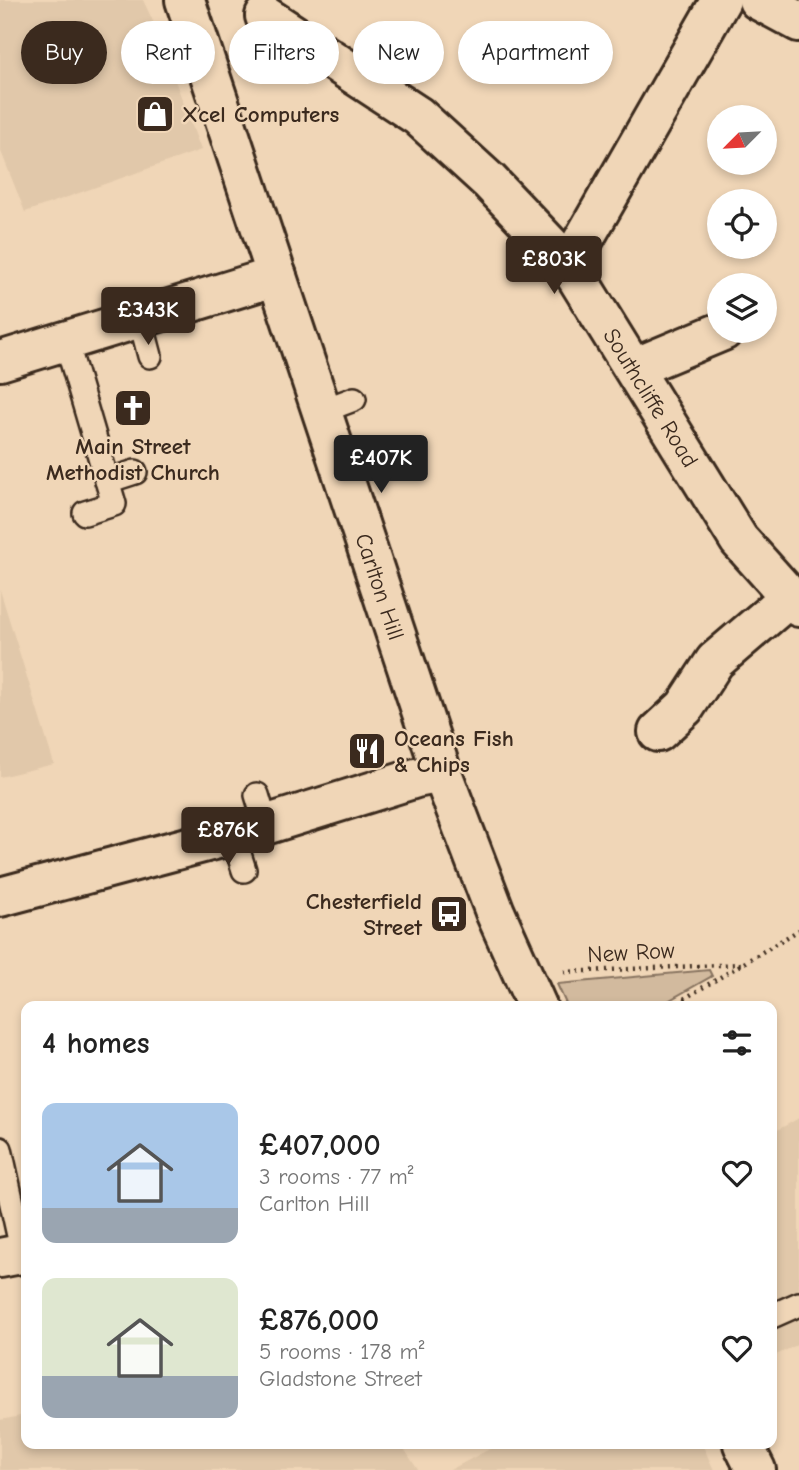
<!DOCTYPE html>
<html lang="en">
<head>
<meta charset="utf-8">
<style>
  :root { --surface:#fff; --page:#f6f6f6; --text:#222; --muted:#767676; --accent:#3b2a1e }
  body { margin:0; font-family:"Comic Neue",sans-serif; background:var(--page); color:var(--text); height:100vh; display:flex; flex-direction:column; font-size:26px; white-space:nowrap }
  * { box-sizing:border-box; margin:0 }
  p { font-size:23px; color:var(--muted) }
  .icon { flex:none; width:38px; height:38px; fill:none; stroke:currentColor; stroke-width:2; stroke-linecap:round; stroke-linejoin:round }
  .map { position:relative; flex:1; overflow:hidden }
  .sheet { position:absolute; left:21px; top:1001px; width:756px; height:448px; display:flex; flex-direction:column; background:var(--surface); border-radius:14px; box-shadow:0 4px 10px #0003 }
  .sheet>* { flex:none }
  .hud { position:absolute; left:21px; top:21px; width:758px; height:63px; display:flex; gap:14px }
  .needle { width:46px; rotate:246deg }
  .buttons { position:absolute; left:707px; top:105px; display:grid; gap:14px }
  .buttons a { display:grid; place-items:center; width:70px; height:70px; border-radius:50%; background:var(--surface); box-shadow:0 4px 10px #0003; font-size:35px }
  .price { position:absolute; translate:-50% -60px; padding:0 16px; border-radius:7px; background:var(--accent); color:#fff; font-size:23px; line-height:46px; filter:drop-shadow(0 2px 4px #0008) }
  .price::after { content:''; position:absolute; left:50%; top:42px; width:21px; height:16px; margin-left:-10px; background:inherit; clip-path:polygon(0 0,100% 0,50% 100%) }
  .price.on { background:#222; color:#fff }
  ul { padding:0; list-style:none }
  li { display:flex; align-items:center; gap:21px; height:175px; padding:0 21px }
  li span { display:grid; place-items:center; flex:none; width:196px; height:140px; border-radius:14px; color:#555 }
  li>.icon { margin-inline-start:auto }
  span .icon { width:84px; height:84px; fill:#fffc; stroke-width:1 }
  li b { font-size:30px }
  h2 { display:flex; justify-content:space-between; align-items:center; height:84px; padding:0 21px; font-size:30px }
  .pill { padding:0 24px; border-radius:32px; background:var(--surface); box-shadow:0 4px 10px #0003; font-size:24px; line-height:63px }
  .pill.on { background:var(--accent); color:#fff }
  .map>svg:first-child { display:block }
  .built { fill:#e1c8aa }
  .green { fill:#d2ba9e; stroke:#86725e; stroke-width:2 }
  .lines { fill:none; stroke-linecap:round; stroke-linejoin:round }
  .service-casing { stroke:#3b2a1e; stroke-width:28 }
  .minor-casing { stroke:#3b2a1e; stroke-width:44 }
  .secondary-casing { stroke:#3b2a1e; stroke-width:44 }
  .path { stroke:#3b2a1e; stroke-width:4.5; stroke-dasharray:2 5; stroke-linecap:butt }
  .service { stroke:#f0d6b7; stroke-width:23 }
  .minor { stroke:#f0d6b7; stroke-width:38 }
  .secondary { stroke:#f0d6b7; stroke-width:38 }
  .labels { text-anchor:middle; stroke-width:5; stroke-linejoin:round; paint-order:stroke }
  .poi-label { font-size:23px; font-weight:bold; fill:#3b2a1e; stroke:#f0d6b7; text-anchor:start }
  .street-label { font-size:23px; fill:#3b2a1e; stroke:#f0d6b7 }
</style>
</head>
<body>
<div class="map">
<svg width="799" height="1470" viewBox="0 0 799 1470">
  <rect width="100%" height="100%" fill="#f0d6b7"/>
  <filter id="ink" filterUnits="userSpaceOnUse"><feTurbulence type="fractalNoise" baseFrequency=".0143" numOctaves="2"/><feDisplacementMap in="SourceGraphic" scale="14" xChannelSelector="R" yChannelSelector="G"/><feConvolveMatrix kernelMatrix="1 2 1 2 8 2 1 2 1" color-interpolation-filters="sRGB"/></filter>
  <g filter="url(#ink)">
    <path class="built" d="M 0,0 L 143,0 L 152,19 L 201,150 L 25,212 L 0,149 Z
      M 0,590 L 54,764 L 0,777 Z
      M 799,1118 L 799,1344 L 772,1357 L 772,1133 Z
      M 26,1415 L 26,1444 L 401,1444 L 418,1470 L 0,1470 L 0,1420 Z
      M 499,1444 L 702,1444 L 714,1470 L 450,1470 Z"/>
    <path class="green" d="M 709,970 L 712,976 L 659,1006 L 567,1006 L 557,984 Z"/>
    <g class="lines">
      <defs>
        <path id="service" d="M 140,318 L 150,356
          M 66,341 L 114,504 L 85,513
          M 322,411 L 354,399
          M 107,481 L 135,472
          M 257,795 L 266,825
          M 233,835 L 244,870
          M 0,1149 L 23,1254
          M 772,1316 L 799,1304"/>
        <g id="minor">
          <path d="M 758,0 L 799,22"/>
          <path id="s1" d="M 265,16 L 418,116 L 489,181 L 569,265 L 739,540 L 799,607"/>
          <path d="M 569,265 L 721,0"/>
          <path d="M 0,361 L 277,276"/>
          <path d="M 634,368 L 723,331"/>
          <path d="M 658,732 L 685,707 L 715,661 L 790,597"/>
          <path d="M 0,897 L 233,835 L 416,778 L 442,773"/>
          <path d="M 0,1258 L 26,1253"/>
        </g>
        <g id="secondary">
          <path id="s2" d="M 185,0 L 442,773 L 495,912 L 537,1006"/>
          <path d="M 743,1444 L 756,1470"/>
        </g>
      </defs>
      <use href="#service" class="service-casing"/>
      <use href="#minor" class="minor-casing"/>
      <use href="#secondary" class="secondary-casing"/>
      <path class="path" d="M 564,972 L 742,964
        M 672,1006 L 799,930"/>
      <use href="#service" class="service"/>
      <use href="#minor" class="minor"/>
      <use href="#secondary" class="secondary"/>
    </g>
  </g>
  <defs>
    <symbol id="shop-square" viewBox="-11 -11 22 22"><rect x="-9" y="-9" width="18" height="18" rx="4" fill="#3b2a1e" stroke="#f0d6b7"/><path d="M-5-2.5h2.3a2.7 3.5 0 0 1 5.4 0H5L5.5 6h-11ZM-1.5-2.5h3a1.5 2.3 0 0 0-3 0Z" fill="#fff"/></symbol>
    <symbol id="church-square" viewBox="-11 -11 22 22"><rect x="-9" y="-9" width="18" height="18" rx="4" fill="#3b2a1e" stroke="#f0d6b7"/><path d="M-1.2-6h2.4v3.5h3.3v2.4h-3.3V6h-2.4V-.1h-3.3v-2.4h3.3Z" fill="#fff"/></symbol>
    <symbol id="restaurant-square" viewBox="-11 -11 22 22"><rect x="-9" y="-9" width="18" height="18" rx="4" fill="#3b2a1e" stroke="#f0d6b7"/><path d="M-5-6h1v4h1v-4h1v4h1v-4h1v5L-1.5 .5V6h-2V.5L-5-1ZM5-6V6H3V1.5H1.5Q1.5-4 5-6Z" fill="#fff"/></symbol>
    <symbol id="bus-square" viewBox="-11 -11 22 22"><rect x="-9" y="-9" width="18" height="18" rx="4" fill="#3b2a1e" stroke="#f0d6b7"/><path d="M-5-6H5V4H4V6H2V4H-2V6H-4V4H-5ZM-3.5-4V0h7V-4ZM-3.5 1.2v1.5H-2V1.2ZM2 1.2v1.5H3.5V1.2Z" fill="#fff"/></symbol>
  </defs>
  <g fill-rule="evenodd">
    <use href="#shop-square" x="133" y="92" width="44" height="44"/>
    <use href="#church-square" x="111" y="386" width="44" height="44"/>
    <use href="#restaurant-square" x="345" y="729" width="44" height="44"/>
    <use href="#bus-square" x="427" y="892" width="44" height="44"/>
  </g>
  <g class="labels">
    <g class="poi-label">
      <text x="182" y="122">Xcel Computers</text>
      <text x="133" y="454" text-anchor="middle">Main Street<tspan x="133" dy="26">Methodist Church</tspan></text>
      <text x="394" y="746">Oceans Fish<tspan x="394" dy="26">&amp; Chips</tspan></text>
      <text x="422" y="909" text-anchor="end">Chesterfield<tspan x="422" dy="26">Street</tspan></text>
    </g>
    <g class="street-label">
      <text dy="8" stroke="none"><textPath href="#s1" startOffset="551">Southcliffe Road</textPath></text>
      <text dy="8" stroke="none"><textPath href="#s2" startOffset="618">Carlton Hill</textPath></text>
      <text transform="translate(631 952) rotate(-3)" y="8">New Row</text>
    </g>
  </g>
</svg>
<div class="buttons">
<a><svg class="needle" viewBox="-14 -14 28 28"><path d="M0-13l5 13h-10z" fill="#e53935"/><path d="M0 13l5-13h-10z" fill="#767676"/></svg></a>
<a><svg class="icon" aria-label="locate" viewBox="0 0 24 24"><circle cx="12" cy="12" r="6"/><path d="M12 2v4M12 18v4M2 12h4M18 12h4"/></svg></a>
<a><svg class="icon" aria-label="layers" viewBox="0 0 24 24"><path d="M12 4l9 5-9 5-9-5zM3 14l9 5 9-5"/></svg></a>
</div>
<b class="price" style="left:554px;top:296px">£803K</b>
<b class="price" style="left:148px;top:347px">£343K</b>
<b class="price on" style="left:381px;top:495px">£407K</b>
<b class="price" style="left:228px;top:867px">£876K</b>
<div class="hud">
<a class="pill on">Buy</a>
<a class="pill">Rent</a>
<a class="pill">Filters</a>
<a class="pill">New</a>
<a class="pill">Apartment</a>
</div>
<section class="sheet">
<h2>4 homes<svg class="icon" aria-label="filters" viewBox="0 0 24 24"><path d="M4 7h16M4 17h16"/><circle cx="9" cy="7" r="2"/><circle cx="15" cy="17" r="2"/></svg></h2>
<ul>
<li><span style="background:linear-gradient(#a9c7e8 75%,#9aa5b1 0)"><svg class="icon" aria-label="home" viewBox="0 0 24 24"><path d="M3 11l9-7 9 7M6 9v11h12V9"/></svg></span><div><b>£407,000</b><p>3 rooms · 77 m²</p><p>Carlton Hill</p></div><svg class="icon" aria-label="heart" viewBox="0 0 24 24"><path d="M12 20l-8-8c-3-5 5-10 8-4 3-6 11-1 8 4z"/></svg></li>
<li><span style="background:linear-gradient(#dfe7d0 70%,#9aa5b1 0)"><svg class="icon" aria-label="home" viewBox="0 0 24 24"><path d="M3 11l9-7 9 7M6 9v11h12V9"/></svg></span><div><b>£876,000</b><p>5 rooms · 178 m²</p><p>Gladstone Street</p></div><svg class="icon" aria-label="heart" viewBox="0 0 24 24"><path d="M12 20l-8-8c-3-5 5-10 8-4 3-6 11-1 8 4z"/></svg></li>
</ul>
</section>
</div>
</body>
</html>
